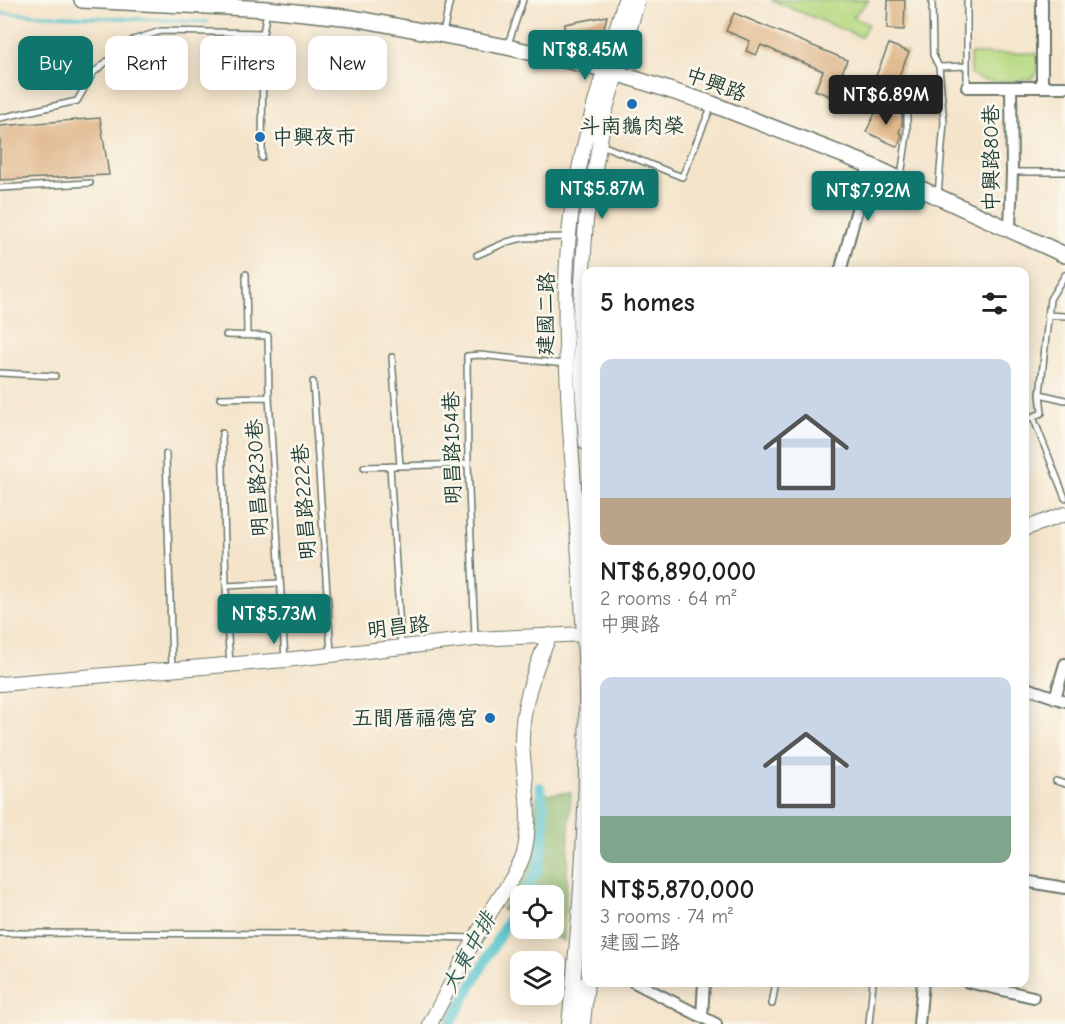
<!DOCTYPE html>
<html lang="en">
<head>
<meta charset="utf-8">
<style>
  :root { --surface:#fff; --page:#f2f2f2; --text:#202124; --muted:#757577; --accent:#0f766e }
  body { margin:0; font-family:"Comic Neue","LXGW WenKai TC",sans-serif; background:var(--page); color:var(--text); height:100vh; display:flex; flex-direction:column; font-size:22px; white-space:nowrap }
  * { box-sizing:border-box; margin:0 }
  p { font-size:20px; color:var(--muted) }
  .icon { flex:none; width:33px; height:33px; fill:none; stroke:currentColor; stroke-width:2; stroke-linecap:round; stroke-linejoin:round }
  .map { position:relative; flex:1; overflow:hidden }
  .panel { position:absolute; left:582px; top:267px; width:447px; height:720px; display:flex; flex-direction:column; background:var(--surface); border-radius:12px; box-shadow:0 3px 15px #0003 }
  .panel>* { flex:none }
  .banner { position:absolute; left:18px; top:36px; width:474px; height:54px; display:flex; gap:12px }
  .controls { position:absolute; left:510px; top:885px; display:grid; gap:12px }
  .controls a { display:grid; place-items:center; width:54px; height:54px; border-radius:12px; background:var(--surface); box-shadow:0 3px 15px #0003; font-size:30px }
  .price { position:absolute; translate:-50% -51px; padding:0 14px; border-radius:6px; background:var(--accent); color:#fff; font-size:20px; line-height:39px; filter:drop-shadow(0 2px 3px #0008) }
  .price::after { content:''; position:absolute; left:50%; top:36px; width:18px; height:14px; margin-left:-9px; background:inherit; clip-path:polygon(0 0,100% 0,50% 100%) }
  .price.active { background:#222; color:#fff }
  ul { padding:0; list-style:none }
  li { display:grid; align-content:center; gap:12px; height:318px; padding:0 18px }
  li span { display:grid; place-items:center; height:186px; border-radius:12px; color:#555 }
  li>.icon { margin-inline-start:auto }
  span .icon { width:108px; height:108px; fill:#fffc; stroke-width:1 }
  li b { font-size:26px }
  h2 { display:flex; justify-content:space-between; align-items:center; height:72px; padding:0 18px; font-size:26px }
  .chip { padding:0 21px; border-radius:12px; background:var(--surface); box-shadow:0 3px 15px #0003; font-size:21px; line-height:54px }
  .chip.active { background:var(--accent); color:#fff }
  .map>svg:first-child { display:block }
  .green { fill:#b6d981; stroke:#6a8b5a; stroke-width:1.5 }
  .forest { fill:#90b96f; stroke:#587b52; stroke-width:1.5 }
  .lines { fill:none; stroke-linecap:round; stroke-linejoin:round }
  .stream { stroke:#58c5ce; stroke-width:3 }
  .canal { stroke:#58c5ce; stroke-width:10 }
  .building { fill:#dbae7e }
  .service-casing { stroke:#6a7768; stroke-width:8 }
  .minor-casing { stroke:#6a7768; stroke-width:14 }
  .tertiary-casing { stroke:#6a7768; stroke-width:16 }
  .secondary-casing { stroke:#6a7768; stroke-width:18 }
  .service { stroke:#fff; stroke-width:5 }
  .minor { stroke:#fff; stroke-width:10 }
  .tertiary { stroke:#fff; stroke-width:14 }
  .secondary { stroke:#fff; stroke-width:15 }
  .poi-dot { fill:#1f6fb2; stroke:#fbf7ec; stroke-width:2 }
  .labels { text-anchor:middle; stroke-width:5; stroke-linejoin:round; paint-order:stroke }
  .street-label { font-size:21px; fill:#1f3d34; stroke:#fbf7ec }
  .poi-label { font-size:21px; fill:#1f3d34; stroke:#fbf7ec }
  .water-label { font-size:22px; font-style:italic; fill:#2d5f5a; stroke:#fbf7ec }
</style>
</head>
<body>
<div class="map">
<svg width="1065" height="1024" viewBox="0 0 1065 1024">
  <rect width="100%" height="100%" fill="#fbf7ec"/>
  <filter id="ink" filterUnits="userSpaceOnUse"><feTurbulence type="fractalNoise" baseFrequency=".0167" numOctaves="2"/><feDisplacementMap in="SourceGraphic" scale="12" xChannelSelector="R" yChannelSelector="G"/><feConvolveMatrix kernelMatrix="1 2 1 2 8 2 1 2 1" color-interpolation-filters="sRGB"/></filter>
  <filter id="wash" filterUnits="userSpaceOnUse"><feTurbulence type="fractalNoise" baseFrequency=".008" numOctaves="4" result="noise"/><feDisplacementMap in="SourceGraphic" scale="24" xChannelSelector="R" yChannelSelector="G"/><feGaussianBlur stdDeviation="1.35" result="paint"/><feColorMatrix in="noise" values="0 0 0 0 0 0 0 0 0 0 0 0 0 0 0 0 0 1.4 0 .05"/><feComposite in="paint" operator="in"/></filter>
  <g filter="url(#wash)">
    <rect width="100%" height="100%" fill="#f4e4ca"/>
    <path class="green" d="M 771,0 L 869,0 L 853,17 L 868,24 L 861,37 Z
      M 1037,53 L 1038,72 L 1031,79 C 1013,81 986,86 971,74 L 970,54 Z"/>
    <path class="forest" d="M 571,792 L 564,941 L 539,929 L 554,928 L 554,896 L 520,896 L 520,919 L 502,910 L 531,854 L 537,795 Z"/>
    <g class="lines">
      <path class="stream" d="M 0,13 L 208,22"/>
      <path class="canal" d="M 523,896 C 527,887 533,879 537,871 C 546,845 547,812 540,787
        M 450,1024 L 520,899"/>
    </g>
    <g id="blocks">
      <path class="building" d="M 888,0 L 905,0 L 904,30 L 887,29 Z
        M 734,13 L 847,60 L 841,76 L 871,88 L 889,44 L 909,52 L 886,106 L 859,95 L 854,106 L 815,90 L 823,71 L 761,45 L 756,55 L 746,51 L 750,41 L 726,31 Z
        M 607,16 L 599,48 L 563,38 L 565,24 Z
        M 879,105 L 902,115 L 902,125 L 899,132 L 902,135 L 898,147 L 866,132 Z
        M 100,118 L 109,175 L 0,180 L 0,126 Z"/>
    </g>
  </g>
  <g filter="url(#ink)">
    <use href="#blocks" fill-opacity="0" stroke="#6a7768" stroke-width="1.5"/>
    <g class="lines">
      <defs>
        <path id="service" d="M 932,0 L 933,55 L 939,67 L 944,122 L 938,195
          M 967,0 L 967,87
          M 443,33 L 450,0
          M 507,47 L 523,0
          M 939,67 L 967,66
          M 0,118 L 77,101 L 93,73 L 133,40 L 161,31 L 263,33 L 267,11
          M 599,144 L 682,177 L 712,105
          M 262,158 L 263,33
          M 1012,172 L 1065,172
          M 901,176 L 907,135 L 907,106
          M 0,188 L 90,183
          M 477,255 L 507,242 L 523,238 L 568,237
          M 246,274 L 247,335
          M 1065,275 L 1050,299 L 1040,394 L 1065,400
          M 1047,315 L 1065,316
          M 226,335 L 268,336 L 269,397 L 285,660
          M 392,357 L 400,466
          M 0,373 L 55,376
          M 313,382 L 331,653
          M 220,398 L 269,397
          M 1033,417 L 1065,498
          M 1024,420 L 1042,413 L 1040,394
          M 222,433 L 227,624 L 230,663
          M 166,454 L 172,669
          M 390,466 L 401,646
          M 364,467 L 468,464
          M 227,586 L 279,583
          M 475,638 L 468,464 L 467,356 L 480,355 L 565,364
          M 1056,781 L 1065,784
          M 0,933 L 302,934 L 474,938
          M 772,1004 L 776,982
          M 869,1024 L 873,982"/>
        <path id="minor" d="M 967,87 L 1065,87
          M 1042,87 L 1042,0
          M 1010,229 L 1012,172 L 1011,87
          M 840,272 L 869,165
          M 1024,687 L 1065,701
          M 1055,698 L 1065,664
          M 1024,881 L 1065,888
          M 634,982 L 716,1024
          M 968,982 L 1033,997
          M 702,1017 L 704,982
          M 919,1024 L 923,982"/>
        <path id="tertiary" d="M 586,443 L 581,367 L 580,315 L 586,220 L 605,112 L 638,0
          M 1024,529 L 1065,514
          M 0,684 L 285,660 L 475,639 L 586,634
          M 430,1024 C 449,988 467,951 488,916 C 497,901 521,868 524,853 C 533,816 524,781 522,744 C 521,706 534,669 550,635
          M 569,1024 C 583,895 591,765 584,636 C 580,567 575,498 570,429 C 566,358 562,286 571,216 C 581,142 604,71 625,0
          M 583,1024 L 587,982"/>
        <path id="secondary" d="M 82,0 L 267,9 L 353,18 L 507,47 L 604,69 L 712,104 L 869,165 L 1065,255"/>
      </defs>
      <use href="#service" class="service-casing"/>
      <use href="#minor" class="minor-casing"/>
      <use href="#tertiary" class="tertiary-casing"/>
      <use href="#secondary" class="secondary-casing"/>
      <use href="#service" class="service"/>
      <use href="#minor" class="minor"/>
      <use href="#tertiary" class="tertiary"/>
      <use href="#secondary" class="secondary"/>
    </g>
  </g>
  <g class="poi-dot">
    <circle cx="632" cy="104" r="6"/>
    <circle cx="260" cy="137" r="6"/>
    <circle cx="490" cy="718" r="6"/>
  </g>
  <g class="labels">
    <g class="street-label">
      <text transform="translate(716 84) rotate(20)" y="7">中興路</text>
      <text transform="translate(991 158) rotate(-90)" y="7">中興路80巷</text>
      <text transform="translate(546 314) rotate(-89)" y="7">建國二路</text>
      <text transform="translate(452 448) rotate(-91)" y="7">明昌路154巷</text>
      <text transform="translate(257 478) rotate(-93)" y="7">明昌路230巷</text>
      <text transform="translate(304 502) rotate(-94)" y="7">明昌路222巷</text>
      <text transform="translate(398 627) rotate(-6)" y="7">明昌路</text>
    </g>
    <g class="poi-label">
      <text x="632" y="133">斗南鵝肉榮</text>
      <text x="272" y="144" text-anchor="start">中興夜市</text>
      <text x="478" y="725" text-anchor="end">五間厝福德宮</text>
    </g>
    <g class="water-label">
      <text transform="translate(468 952) rotate(-61)" y="8">大東中排</text>
    </g>
  </g>
</svg>
<div class="controls">
<a><svg class="icon" aria-label="locate" viewBox="0 0 24 24"><circle cx="12" cy="12" r="6"/><path d="M12 2v4M12 18v4M2 12h4M18 12h4"/></svg></a>
<a><svg class="icon" aria-label="layers" viewBox="0 0 24 24"><path d="M12 4l9 5-9 5-9-5zM3 14l9 5 9-5"/></svg></a>
</div>
<b class="price" style="left:585px;top:81px">NT$8.45M</b>
<b class="price active" style="left:886px;top:126px">NT$6.89M</b>
<b class="price" style="left:602px;top:220px">NT$5.87M</b>
<b class="price" style="left:868px;top:222px">NT$7.92M</b>
<b class="price" style="left:274px;top:645px">NT$5.73M</b>
<div class="banner">
<a class="chip active">Buy</a>
<a class="chip">Rent</a>
<a class="chip">Filters</a>
<a class="chip">New</a>
</div>
<section class="panel">
<h2>5 homes<svg class="icon" aria-label="filters" viewBox="0 0 24 24"><path d="M4 7h16M4 17h16"/><circle cx="9" cy="7" r="2"/><circle cx="15" cy="17" r="2"/></svg></h2>
<ul>
<li><span style="background:linear-gradient(#c9d6e8 75%,#b9a48a 0)"><svg class="icon" aria-label="home" viewBox="0 0 24 24"><path d="M3 11l9-7 9 7M6 9v11h12V9"/></svg></span><div><b>NT$6,890,000</b><p>2 rooms · 64 m²</p><p>中興路</p></div></li>
<li><span style="background:linear-gradient(#c9d6e8 75%,#7fa58c 0)"><svg class="icon" aria-label="home" viewBox="0 0 24 24"><path d="M3 11l9-7 9 7M6 9v11h12V9"/></svg></span><div><b>NT$5,870,000</b><p>3 rooms · 74 m²</p><p>建國二路</p></div></li>
</ul>
</section>
</div>
</body>
</html>
